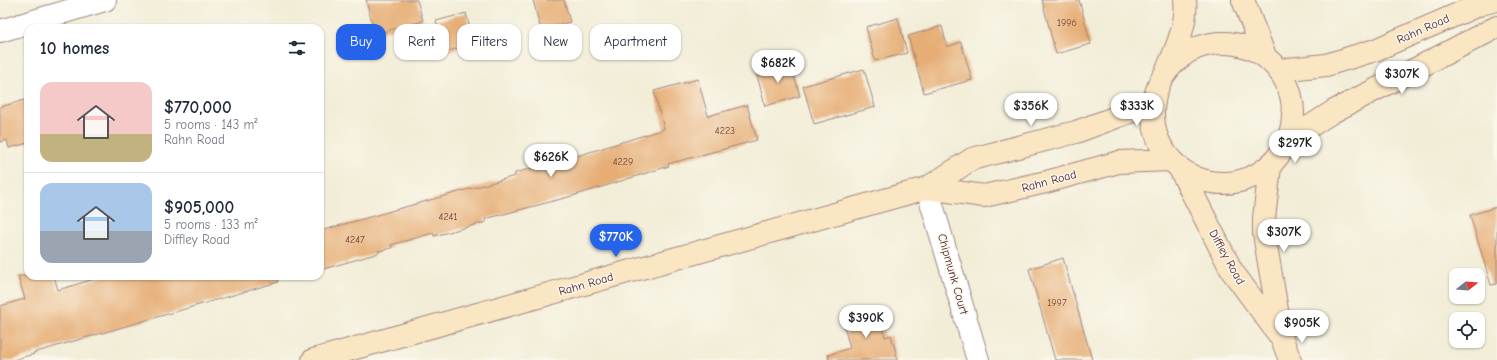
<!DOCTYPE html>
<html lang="en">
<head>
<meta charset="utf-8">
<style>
  :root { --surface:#fff; --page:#f6f6f7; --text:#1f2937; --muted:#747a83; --line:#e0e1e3; --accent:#2563eb }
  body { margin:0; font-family:"Comic Neue",sans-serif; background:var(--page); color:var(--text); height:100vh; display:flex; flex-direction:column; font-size:15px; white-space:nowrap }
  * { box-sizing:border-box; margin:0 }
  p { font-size:13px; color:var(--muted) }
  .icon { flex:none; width:22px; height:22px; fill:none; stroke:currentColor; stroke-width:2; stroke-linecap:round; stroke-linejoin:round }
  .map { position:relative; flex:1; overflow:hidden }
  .side { position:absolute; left:24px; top:24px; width:300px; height:256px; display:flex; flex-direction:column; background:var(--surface); border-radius:12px; box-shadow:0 1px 3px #0004 }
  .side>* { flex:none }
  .banner { position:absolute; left:336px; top:24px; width:380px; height:36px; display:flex; gap:8px }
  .needle { width:26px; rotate:73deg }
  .tools { position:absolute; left:1449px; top:268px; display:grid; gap:8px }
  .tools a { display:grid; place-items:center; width:36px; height:36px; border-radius:8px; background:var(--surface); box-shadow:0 1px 3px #0004; font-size:20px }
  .price { position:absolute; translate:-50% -34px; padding:0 9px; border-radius:14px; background:#fff; color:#222; font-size:13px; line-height:26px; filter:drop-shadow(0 1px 2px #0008) }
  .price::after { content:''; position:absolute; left:50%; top:24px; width:12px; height:9px; margin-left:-6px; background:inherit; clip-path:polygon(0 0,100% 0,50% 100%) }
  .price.on { background:var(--accent); color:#fff }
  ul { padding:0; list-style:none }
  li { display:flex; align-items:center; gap:12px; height:100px; padding:0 16px }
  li+li { border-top:1px solid var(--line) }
  li span { display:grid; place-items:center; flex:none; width:112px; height:80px; border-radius:12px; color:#555 }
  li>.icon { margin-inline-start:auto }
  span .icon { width:48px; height:48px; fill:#fffc; stroke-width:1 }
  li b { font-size:17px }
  h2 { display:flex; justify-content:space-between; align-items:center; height:48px; padding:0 16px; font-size:17px }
  .pill { padding:0 14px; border-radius:12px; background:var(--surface); box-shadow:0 1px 3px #0004; font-size:14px; line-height:36px }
  .pill.on { background:var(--accent); color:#fff }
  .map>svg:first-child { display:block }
  .building { fill:#e6ad74 }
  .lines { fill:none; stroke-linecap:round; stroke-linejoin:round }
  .street-casing { stroke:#9e8681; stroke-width:24 }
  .secondary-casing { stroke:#9e8681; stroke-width:24 }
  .street { stroke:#fff; stroke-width:22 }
  .secondary { stroke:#fbe6c4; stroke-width:22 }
  .labels { text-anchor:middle; stroke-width:3; stroke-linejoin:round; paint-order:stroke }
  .number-label { font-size:10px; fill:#71423d }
  .street-label { font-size:12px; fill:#4a1f2b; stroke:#fbf7ec }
</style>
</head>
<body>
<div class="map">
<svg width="1497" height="360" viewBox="0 0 1497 360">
  <rect width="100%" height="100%" fill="#fbf7ec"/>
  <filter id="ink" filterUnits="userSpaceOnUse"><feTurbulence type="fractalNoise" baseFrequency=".025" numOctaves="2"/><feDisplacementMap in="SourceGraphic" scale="8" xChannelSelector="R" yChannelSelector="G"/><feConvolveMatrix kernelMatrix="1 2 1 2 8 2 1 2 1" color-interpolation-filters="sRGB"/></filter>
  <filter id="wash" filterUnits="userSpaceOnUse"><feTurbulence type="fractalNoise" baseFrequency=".012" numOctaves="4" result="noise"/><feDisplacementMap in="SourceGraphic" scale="16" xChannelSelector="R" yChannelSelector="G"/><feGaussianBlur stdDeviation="0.9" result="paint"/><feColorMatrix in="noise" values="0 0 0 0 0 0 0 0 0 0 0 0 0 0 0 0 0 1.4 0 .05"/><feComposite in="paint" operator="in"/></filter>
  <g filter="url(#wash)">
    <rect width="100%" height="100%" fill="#f2edd7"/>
    <g id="blocks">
      <path class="building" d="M 366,0 L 417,0 L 423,21 L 375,34 Z
        M 533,0 L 564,0 L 570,22 L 541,30 Z
        M 1042,0 L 1079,0 L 1091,44 L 1056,54 Z
        M 466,13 L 474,44 L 445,52 L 436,21 Z
        M 898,18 L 907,53 L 875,61 L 866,27 Z
        M 942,26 L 947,47 L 961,42 L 972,80 L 924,93 L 908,36 Z
        M 790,62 L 800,96 L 765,106 L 756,71 Z
        M 864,69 L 875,107 L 814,124 L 803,86 Z
        M 698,79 L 708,116 L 747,105 L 757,140 L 668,164 L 669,166 L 576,195 L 485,219 L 486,222 L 434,236 L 433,233 L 391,245 L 392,248 L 378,251 L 379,253 L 320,270 L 320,231 L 515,176 L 515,173 L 577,156 L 664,129 L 654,91 Z
        M 28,99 L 28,143 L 9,148 L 7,140 L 0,142 L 0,107 Z
        M 1497,207 L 1497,284 L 1491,285 L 1470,215 Z
        M 1063,258 L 1092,360 L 1055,360 L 1029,269 Z
        M 18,276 L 54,276 L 58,290 L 104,276 L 277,276 L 278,282 L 33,353 L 34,354 L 13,360 L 0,360 L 0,306 L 25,299 Z
        M 877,308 L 885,337 L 891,335 L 898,360 L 829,360 L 828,355 L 850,348 L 842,319 Z"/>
    </g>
  </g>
  <g filter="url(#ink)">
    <use href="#blocks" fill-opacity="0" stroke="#9e8681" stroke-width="1"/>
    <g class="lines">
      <defs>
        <path id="street" d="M 0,31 L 105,0
          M 927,188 L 978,360"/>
        <path id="secondary" d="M 1243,0 L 1265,56
          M1153 113a70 70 0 1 1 140 0a70 70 0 1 1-140 0Z
          M 1167,69 C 1176,50 1188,21 1185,0
          M 1279,70 L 1326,65 L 1375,50 L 1481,4 L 1496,0
          M 1290,139 L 1334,111 L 1497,27
          M 1270,167 L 1264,218 L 1264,234 L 1282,339 L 1290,360
          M 1180,169 L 1232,271 L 1282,339
          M 927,188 L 984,196 L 1046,182 L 1119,162 L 1171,160
          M 313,360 L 927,188 L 972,159 L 1076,132 L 1154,103"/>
      </defs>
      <use href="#street" class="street-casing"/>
      <use href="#secondary" class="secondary-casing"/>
      <use href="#street" class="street"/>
      <use href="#secondary" class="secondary"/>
    </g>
  </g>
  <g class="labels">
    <g class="number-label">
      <text x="1067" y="26">1996</text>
      <text x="725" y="134">4223</text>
      <text x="623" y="165">4229</text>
      <text x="448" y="220">4241</text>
      <text x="355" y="243">4247</text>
      <text x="1057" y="306">1997</text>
    </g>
    <g class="street-label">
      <text transform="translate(1423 29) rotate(-24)" y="4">Rahn Road</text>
      <text transform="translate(1049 181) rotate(-15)" y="4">Rahn Road</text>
      <text transform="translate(1227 257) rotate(61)" y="4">Diffley Road</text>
      <text transform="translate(953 274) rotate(74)" y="4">Chipmunk Court</text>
      <text transform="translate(586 284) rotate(-16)" y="4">Rahn Road</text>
    </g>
  </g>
</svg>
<div class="tools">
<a><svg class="needle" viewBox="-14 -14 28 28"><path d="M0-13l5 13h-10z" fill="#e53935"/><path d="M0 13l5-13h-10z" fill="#747a83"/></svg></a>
<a><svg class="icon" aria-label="locate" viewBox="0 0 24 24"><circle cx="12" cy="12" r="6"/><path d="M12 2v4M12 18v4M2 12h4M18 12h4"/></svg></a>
</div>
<b class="price" style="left:778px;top:84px">$682K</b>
<b class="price" style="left:1402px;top:95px">$307K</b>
<b class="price" style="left:1031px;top:127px">$356K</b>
<b class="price" style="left:1137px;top:127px">$333K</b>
<b class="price" style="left:1295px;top:164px">$297K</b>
<b class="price" style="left:551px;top:178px">$626K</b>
<b class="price" style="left:1284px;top:253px">$307K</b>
<b class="price on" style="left:616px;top:258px">$770K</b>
<b class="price" style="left:866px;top:339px">$390K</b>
<b class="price" style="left:1302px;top:344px">$905K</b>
<div class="banner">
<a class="pill on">Buy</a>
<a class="pill">Rent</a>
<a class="pill">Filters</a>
<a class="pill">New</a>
<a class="pill">Apartment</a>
</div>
<section class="side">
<h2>10 homes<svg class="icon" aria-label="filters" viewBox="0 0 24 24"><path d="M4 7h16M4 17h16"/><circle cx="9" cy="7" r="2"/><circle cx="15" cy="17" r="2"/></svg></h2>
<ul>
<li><span style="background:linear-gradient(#f6c9c9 65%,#c2b280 0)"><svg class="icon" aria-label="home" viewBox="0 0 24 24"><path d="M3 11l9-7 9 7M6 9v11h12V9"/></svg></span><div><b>$770,000</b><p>5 rooms · 143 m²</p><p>Rahn Road</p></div></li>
<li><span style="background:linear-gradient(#a9c7e8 60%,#9aa5b1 0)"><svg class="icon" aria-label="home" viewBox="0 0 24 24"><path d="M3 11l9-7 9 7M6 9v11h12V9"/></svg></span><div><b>$905,000</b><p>5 rooms · 133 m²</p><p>Diffley Road</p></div></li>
</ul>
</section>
</div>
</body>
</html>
